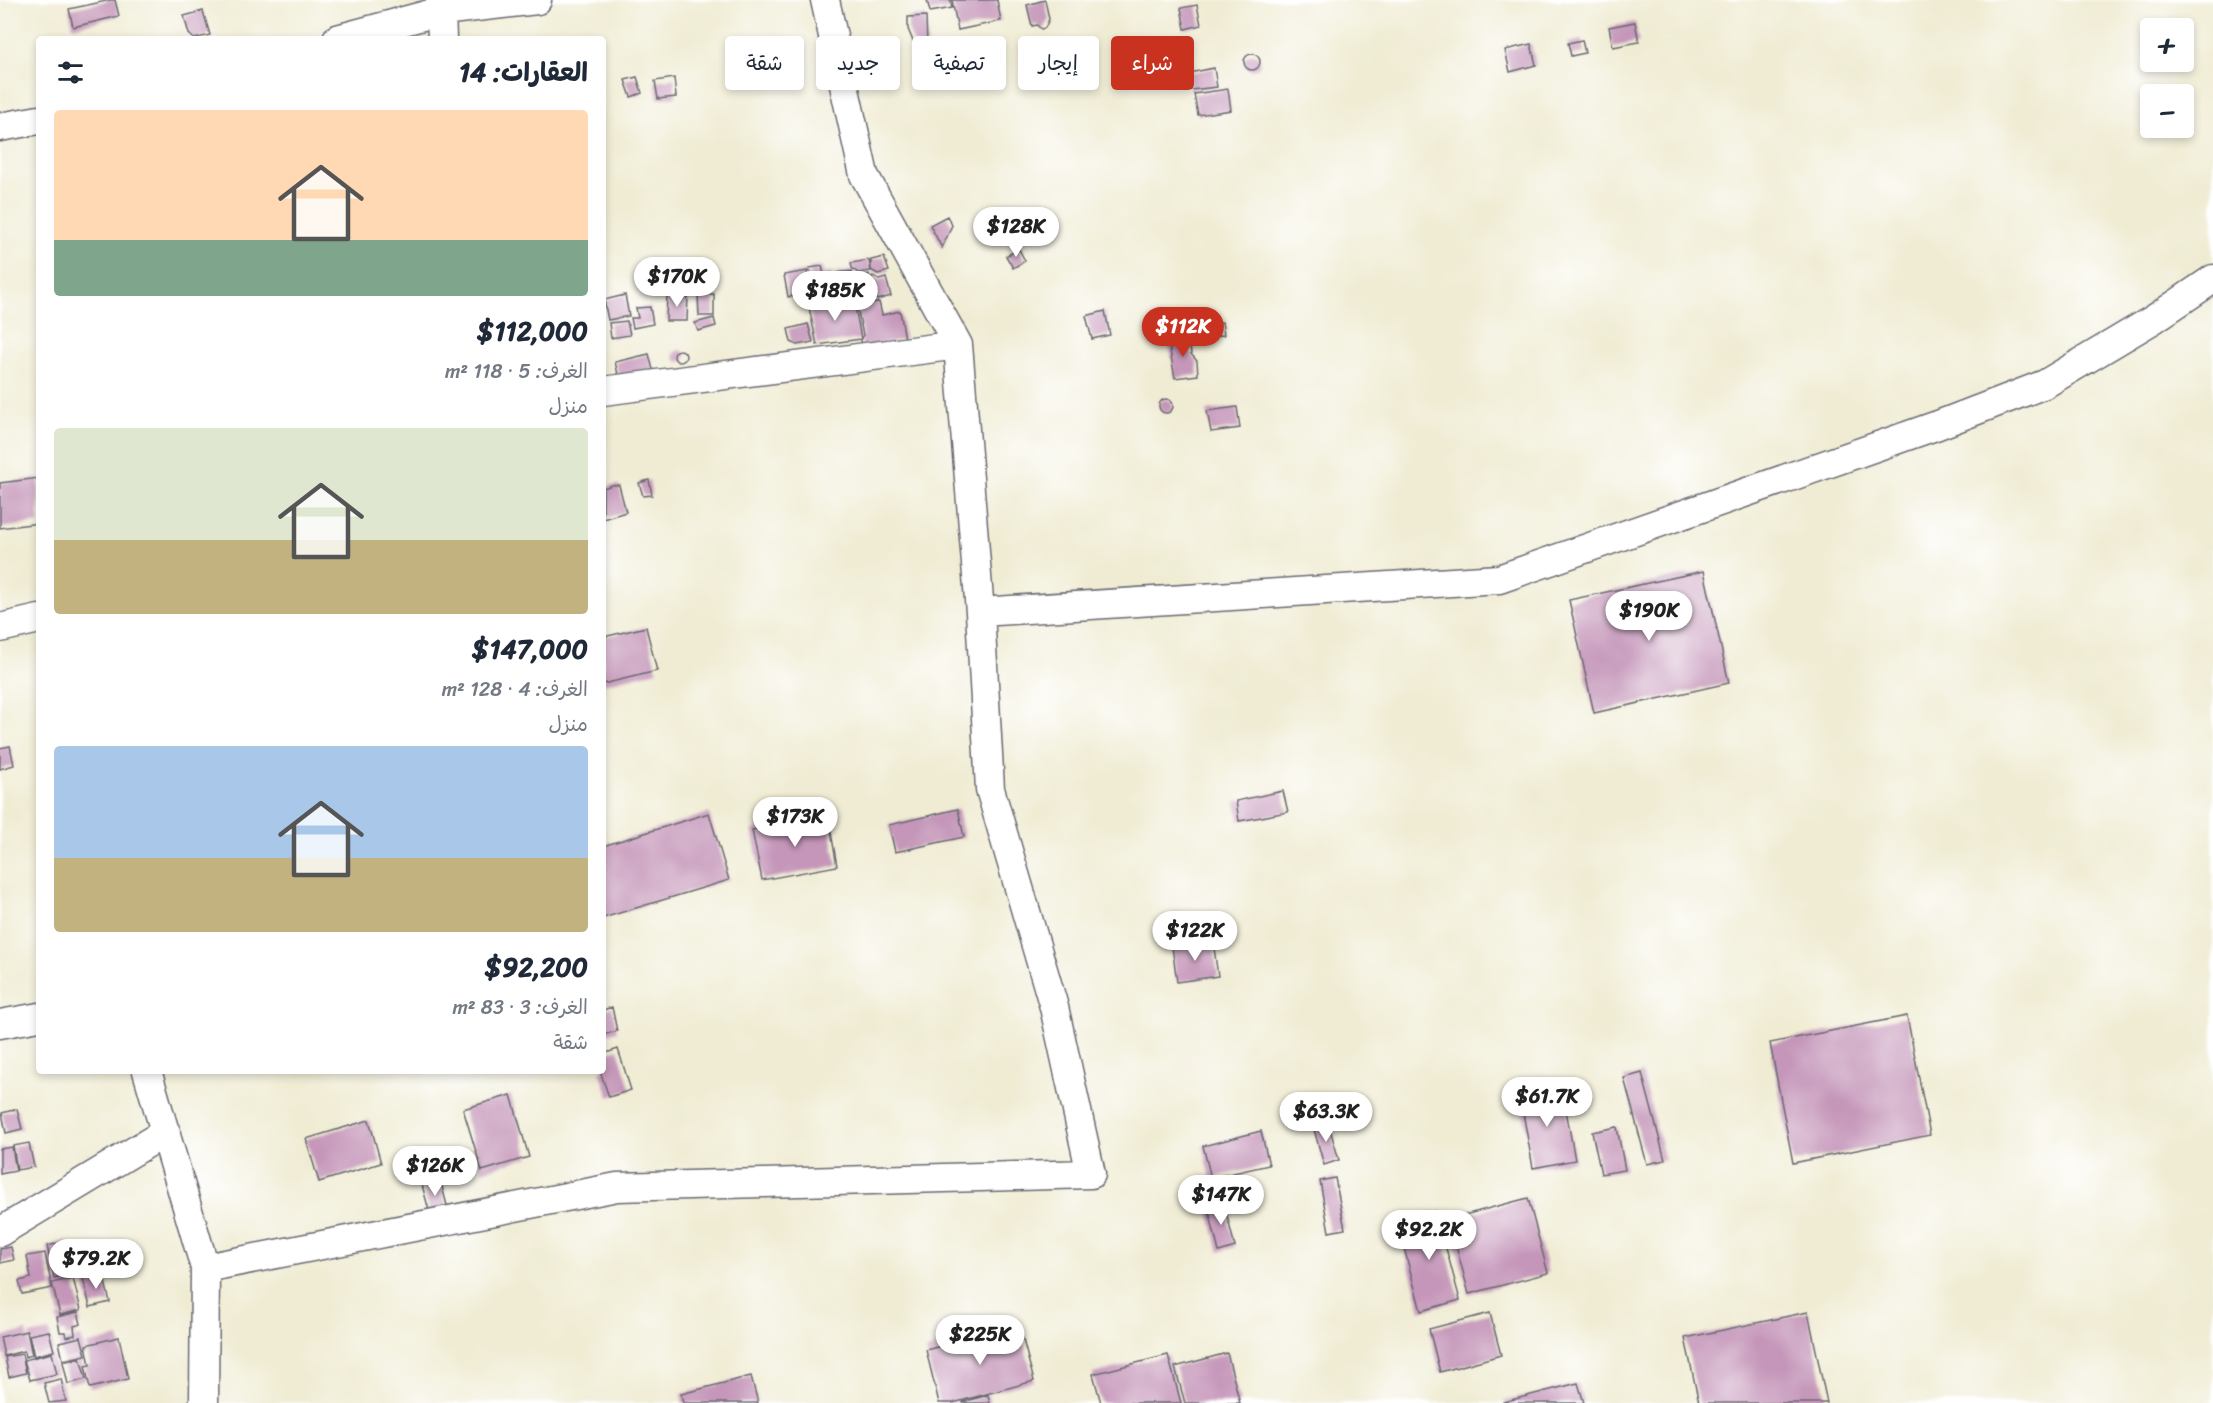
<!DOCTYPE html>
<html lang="ar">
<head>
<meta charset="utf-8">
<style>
  :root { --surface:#fff; --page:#f6f6f7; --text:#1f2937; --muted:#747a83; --accent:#c8321e }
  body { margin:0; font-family:Sriracha,"Playpen Sans Arabic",sans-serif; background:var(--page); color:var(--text); direction:rtl; height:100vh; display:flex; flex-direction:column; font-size:22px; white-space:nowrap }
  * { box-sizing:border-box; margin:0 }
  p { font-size:20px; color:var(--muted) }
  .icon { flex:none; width:33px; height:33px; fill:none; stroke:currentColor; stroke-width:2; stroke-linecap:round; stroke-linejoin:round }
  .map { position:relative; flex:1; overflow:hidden; direction:ltr }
  .details { position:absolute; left:36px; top:36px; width:570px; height:1038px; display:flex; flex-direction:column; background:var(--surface); border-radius:6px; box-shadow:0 3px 9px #0003; direction:rtl }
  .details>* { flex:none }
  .top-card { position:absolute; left:624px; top:36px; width:570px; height:54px; direction:rtl; display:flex; gap:12px }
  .fabs { position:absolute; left:2140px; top:18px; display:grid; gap:12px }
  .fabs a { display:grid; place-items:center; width:54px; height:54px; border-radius:6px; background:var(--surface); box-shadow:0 3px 9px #0003; font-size:30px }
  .price { position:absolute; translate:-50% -51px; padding:0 14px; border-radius:21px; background:#fff; color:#222; font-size:20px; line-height:39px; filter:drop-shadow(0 2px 3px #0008) }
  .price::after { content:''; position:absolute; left:50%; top:36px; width:18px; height:14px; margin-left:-9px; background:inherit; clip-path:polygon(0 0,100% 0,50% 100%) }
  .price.current { background:var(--accent); color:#fff }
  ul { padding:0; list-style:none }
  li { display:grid; align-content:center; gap:12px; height:318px; padding:0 18px }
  li span { display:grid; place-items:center; height:186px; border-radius:6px; color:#555 }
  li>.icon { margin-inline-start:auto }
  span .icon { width:108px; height:108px; fill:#fffc; stroke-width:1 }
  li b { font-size:26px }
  h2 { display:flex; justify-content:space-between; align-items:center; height:72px; padding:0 18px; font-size:26px }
  .tag { padding:0 21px; border-radius:6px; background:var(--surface); box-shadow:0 3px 9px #0003; font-size:21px; line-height:54px }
  .tag.current { background:var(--accent); color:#fff }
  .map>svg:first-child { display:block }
  .building { fill:#c596b9 }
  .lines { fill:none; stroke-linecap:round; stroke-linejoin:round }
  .minor-casing { stroke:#6a6971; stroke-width:31 }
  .minor { stroke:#fff; stroke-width:28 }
</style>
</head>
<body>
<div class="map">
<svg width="2213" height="1403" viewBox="0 0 2213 1403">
  <rect width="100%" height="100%" fill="#fff"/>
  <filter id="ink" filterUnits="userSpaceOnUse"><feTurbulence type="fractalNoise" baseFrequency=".0167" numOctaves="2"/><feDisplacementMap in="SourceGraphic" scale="12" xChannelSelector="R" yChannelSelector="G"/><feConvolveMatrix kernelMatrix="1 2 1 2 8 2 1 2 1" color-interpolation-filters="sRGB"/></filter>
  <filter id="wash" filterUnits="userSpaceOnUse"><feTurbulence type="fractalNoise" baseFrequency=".008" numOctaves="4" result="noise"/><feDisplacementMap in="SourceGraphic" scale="24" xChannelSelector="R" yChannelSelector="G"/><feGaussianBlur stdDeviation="1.35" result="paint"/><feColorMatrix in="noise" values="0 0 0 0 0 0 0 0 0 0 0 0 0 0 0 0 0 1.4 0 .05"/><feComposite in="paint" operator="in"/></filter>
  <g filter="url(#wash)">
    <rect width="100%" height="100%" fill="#f0ecd4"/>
    <g id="blocks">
      <path class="building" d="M 111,0 L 115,0 L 119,16 L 73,27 L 69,9 Z
        M 927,0 L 950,0 L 952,8 L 930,12 Z
        M 952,0 L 997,0 L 1001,21 L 958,30 Z
        M 1045,0 L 1049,19 L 1045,28 L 1041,29 L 1037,25 L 1032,26 L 1027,5 Z
        M 1197,5 L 1201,25 L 1185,29 L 1181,8 Z
        M 203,11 L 210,35 L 194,39 L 189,34 L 184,16 Z
        M 926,16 L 927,45 L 915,46 L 908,29 L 908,17 Z
        M 1635,22 L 1639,42 L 1613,47 L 1609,27 Z
        M 1582,40 L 1585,53 L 1571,56 L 1568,43 Z
        M 1531,44 L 1536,65 L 1510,72 L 1505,50 Z
        M1244 62a8 8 0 1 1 16 0a8 8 0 1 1-16 0Z
        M 1214,68 L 1217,87 L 1191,90 L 1189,73 Z
        M 637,77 L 642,93 L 631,97 L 625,80 Z
        M 674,78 L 676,97 L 658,99 L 655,81 Z
        M 1228,89 L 1231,110 L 1198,115 L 1194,94 Z
        M 947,216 L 952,225 L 942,248 L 930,225 Z
        M 1019,249 L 1025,261 L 1013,268 L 1006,256 Z
        M 884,257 L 889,271 L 878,274 L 871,270 L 871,260 Z
        M 869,260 L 871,271 L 858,273 L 852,268 L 851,263 Z
        M 822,266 L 824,275 L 831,273 L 834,288 L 814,292 L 809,268 Z
        M 807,271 L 811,293 L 788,297 L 784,275 Z
        M 852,271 L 855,289 L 840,292 L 837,273 Z
        M 869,274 L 873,291 L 862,294 L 858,276 Z
        M 873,276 L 879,280 L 886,278 L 891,296 L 877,300 L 871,277 Z
        M 714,294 L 714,316 L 699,316 L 698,295 Z
        M 625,295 L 629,316 L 608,320 L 604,300 Z
        M 667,295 L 688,295 L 687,321 L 666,321 Z
        M 848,297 L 854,300 L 861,339 L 817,345 L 809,307 Z
        M 879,302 L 882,315 L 900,311 L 905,339 L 862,347 L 861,340 L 863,335 L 857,306 Z
        M 650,307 L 653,324 L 633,328 L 631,318 L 638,318 L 636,308 Z
        M 1105,311 L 1110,335 L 1092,339 L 1086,316 Z
        M 714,318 L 716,326 L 698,331 L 695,323 Z
        M 627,321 L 630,335 L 611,338 L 609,323 Z
        M 1222,322 L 1224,335 L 1202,337 L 1201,325 Z
        M 808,324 L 813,342 L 797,345 L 791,342 L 788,329 Z
        M 1189,337 L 1191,354 L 1197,361 L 1198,375 L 1175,378 L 1168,340 Z
        M674 356a6 6 0 1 1 12 0a6 6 0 1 1-12 0Z
        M 649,354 L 653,370 L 619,378 L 615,362 Z
        M1159 406a7 7 0 1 1 14 0a7 7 0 1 1-14 0Z
        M 1237,407 L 1240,428 L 1211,432 L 1207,411 Z
        M 39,478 L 39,523 L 0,528 L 0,483 Z
        M 649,480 L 652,495 L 643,496 L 639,483 Z
        M 612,485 L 619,485 L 626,512 L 603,519 L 603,488 Z
        M 1704,571 L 1729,683 L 1594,713 L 1569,600 Z
        M 646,627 L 657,671 L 603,684 L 603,637 Z
        M 10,746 L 14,765 L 0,769 L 0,748 Z
        M 1283,791 L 1288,812 L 1239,821 L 1236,801 Z
        M 958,809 L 964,837 L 895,852 L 889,825 Z
        M 709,813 L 729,880 L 603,918 L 603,846 Z
        M 828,815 L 837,866 L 762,880 L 752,830 Z
        M 1213,941 L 1218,976 L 1177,982 L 1172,947 Z
        M 612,1007 L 617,1031 L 603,1035 L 603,1010 Z
        M 1907,1016 L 1930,1135 L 1793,1163 L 1770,1043 Z
        M 618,1049 L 631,1090 L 609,1097 L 600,1071 L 603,1071 L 603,1054 Z
        M 1642,1073 L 1665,1160 L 1647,1164 L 1624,1078 Z
        M 1562,1088 L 1575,1160 L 1533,1168 L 1520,1096 Z
        M 511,1095 L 529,1157 L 482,1171 L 463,1109 Z
        M 17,1109 L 22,1129 L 6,1133 L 2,1113 Z
        M 369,1120 L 381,1163 L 319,1182 L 306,1139 Z
        M 1328,1122 L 1339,1160 L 1324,1165 L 1313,1126 Z
        M 1617,1127 L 1625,1170 L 1601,1174 L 1592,1132 Z
        M 1261,1131 L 1269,1165 L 1211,1178 L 1203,1146 Z
        M 29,1143 L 34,1167 L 17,1170 L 13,1146 Z
        M 12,1147 L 16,1171 L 0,1174 L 0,1149 Z
        M 1335,1178 L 1345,1229 L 1329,1232 L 1320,1181 Z
        M 440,1179 L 448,1209 L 430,1214 L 422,1185 Z
        M 1528,1198 L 1548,1273 L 1469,1294 L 1449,1219 Z
        M 1223,1200 L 1235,1247 L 1219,1252 L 1207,1203 Z
        M 1436,1211 L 1460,1300 L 1421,1311 L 1397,1222 Z
        M 67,1241 L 74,1273 L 54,1278 L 47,1246 Z
        M 11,1247 L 14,1260 L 0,1263 L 0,1249 Z
        M 45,1253 L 52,1288 L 22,1294 L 19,1281 L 31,1278 L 27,1256 Z
        M 103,1274 L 110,1302 L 90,1307 L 83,1278 Z
        M 73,1278 L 81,1310 L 60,1315 L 52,1283 Z
        M 78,1312 L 81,1324 L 74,1326 L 75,1335 L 66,1337 L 65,1332 L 60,1332 L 57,1317 Z
        M 1808,1312 L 1827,1403 L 1699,1403 L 1685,1338 Z
        M 1490,1313 L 1501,1355 L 1440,1372 L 1429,1329 Z
        M 1019,1325 L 1034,1381 L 953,1403 L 939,1403 L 926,1350 Z
        M 27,1331 L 32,1355 L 25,1357 L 24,1351 L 4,1356 L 0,1337 Z
        M 49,1331 L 54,1351 L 34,1356 L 29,1335 Z
        M 81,1337 L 86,1355 L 63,1360 L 59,1342 Z
        M 119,1337 L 128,1379 L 90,1388 L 85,1366 L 90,1365 L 86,1345 Z
        M 52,1353 L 57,1374 L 30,1380 L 24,1360 Z
        M 1227,1353 L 1240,1403 L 1185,1403 L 1175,1367 Z
        M 22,1354 L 26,1373 L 9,1377 L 5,1357 Z
        M 1168,1355 L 1181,1403 L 1101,1403 L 1093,1374 Z
        M 80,1358 L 86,1379 L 68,1384 L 63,1362 Z
        M 751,1376 L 758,1403 L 683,1403 L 681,1394 Z
        M 61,1379 L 66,1401 L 49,1403 L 44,1383 Z
        M 1578,1383 L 1584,1403 L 1503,1403 L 1503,1402 Z
        M 988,1395 L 990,1403 L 963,1403 L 963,1402 Z"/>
    </g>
  </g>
  <g filter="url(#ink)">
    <use href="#blocks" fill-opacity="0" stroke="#6a6971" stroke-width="1.5"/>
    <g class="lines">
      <defs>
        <path id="minor" d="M 441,11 L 442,39
          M 337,39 L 441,11 L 537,0
          M 0,127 L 39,120
          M 603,391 L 958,345
          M 980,612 L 1499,579 L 1938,425 L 2045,384 L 2154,319 L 2213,279
          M 0,628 L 39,619
          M 0,1024 L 39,1017
          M 147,1071 L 205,1268 L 204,1403
          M 0,1232 L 166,1132
          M 205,1268 L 617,1187 L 1091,1174 L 1054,1007 L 990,789 L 980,612 L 958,345 L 864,175 L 825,0"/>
      </defs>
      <use href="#minor" class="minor-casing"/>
      <use href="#minor" class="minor"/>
    </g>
  </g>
</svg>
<div class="fabs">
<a>+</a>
<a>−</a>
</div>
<b class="price" style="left:1016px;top:258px">$128K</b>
<b class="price" style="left:677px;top:308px">$170K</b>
<b class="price" style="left:835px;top:322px">$185K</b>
<b class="price current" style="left:1183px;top:358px">$112K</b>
<b class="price" style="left:1649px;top:642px">$190K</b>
<b class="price" style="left:795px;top:848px">$173K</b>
<b class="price" style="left:1195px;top:962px">$122K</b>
<b class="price" style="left:1547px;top:1128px">$61.7K</b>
<b class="price" style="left:1326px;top:1143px">$63.3K</b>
<b class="price" style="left:435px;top:1197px">$126K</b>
<b class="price" style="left:1221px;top:1226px">$147K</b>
<b class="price" style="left:1429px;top:1261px">$92.2K</b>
<b class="price" style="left:96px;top:1290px">$79.2K</b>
<b class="price" style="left:980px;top:1366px">$225K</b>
<div class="top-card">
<a class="tag current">شراء</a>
<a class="tag">إيجار</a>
<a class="tag">تصفية</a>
<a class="tag">جديد</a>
<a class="tag">شقة</a>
</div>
<section class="details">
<h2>العقارات: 14<svg class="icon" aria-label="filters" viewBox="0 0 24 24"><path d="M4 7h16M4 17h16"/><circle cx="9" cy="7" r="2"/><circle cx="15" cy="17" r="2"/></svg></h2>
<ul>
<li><span style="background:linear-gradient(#ffd9b3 70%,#7fa58c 0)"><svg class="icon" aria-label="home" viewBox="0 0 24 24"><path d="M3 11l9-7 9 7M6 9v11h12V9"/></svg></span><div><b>$112,000</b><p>الغرف: 5 · 118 m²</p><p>منزل</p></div></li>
<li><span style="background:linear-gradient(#dfe7d0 60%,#c2b280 0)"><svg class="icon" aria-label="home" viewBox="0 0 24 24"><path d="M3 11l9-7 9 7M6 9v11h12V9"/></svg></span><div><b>$147,000</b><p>الغرف: 4 · 128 m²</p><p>منزل</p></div></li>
<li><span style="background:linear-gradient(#a9c7e8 60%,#c2b280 0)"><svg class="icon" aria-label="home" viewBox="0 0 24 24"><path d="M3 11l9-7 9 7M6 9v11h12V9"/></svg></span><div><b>$92,200</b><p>الغرف: 3 · 83 m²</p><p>شقة</p></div></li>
</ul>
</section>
</div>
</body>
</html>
